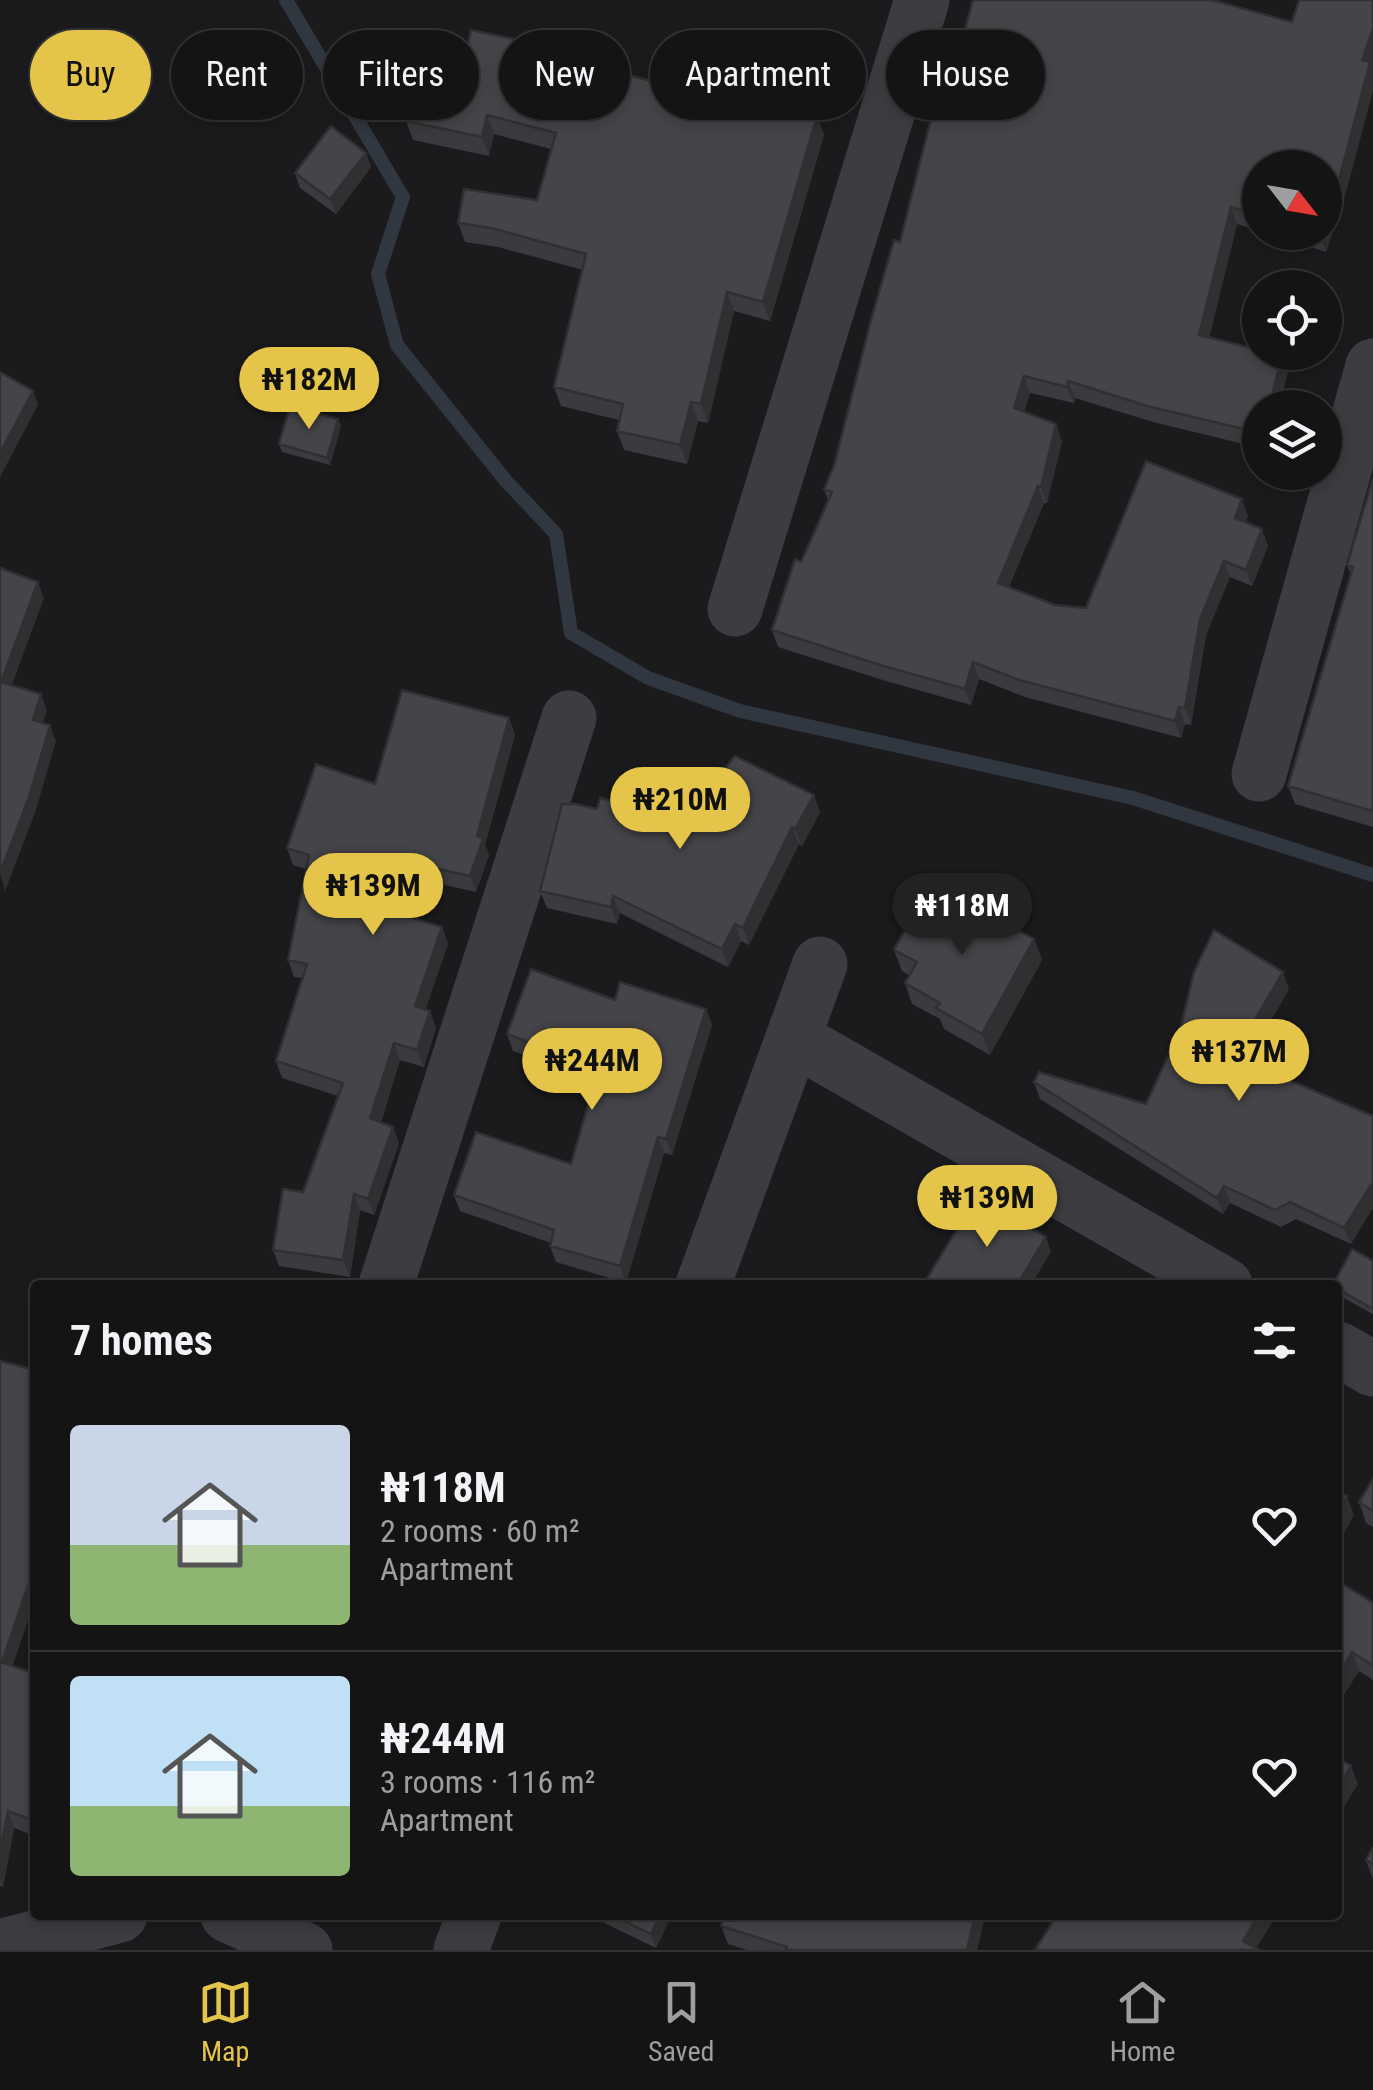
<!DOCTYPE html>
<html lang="en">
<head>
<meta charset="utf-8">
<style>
  :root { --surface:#141415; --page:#212122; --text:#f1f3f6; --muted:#9d9ea0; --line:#333334; --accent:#e5c549 }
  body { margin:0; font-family:"Roboto Condensed",sans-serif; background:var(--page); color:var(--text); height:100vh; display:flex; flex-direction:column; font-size:38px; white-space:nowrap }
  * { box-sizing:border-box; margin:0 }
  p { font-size:32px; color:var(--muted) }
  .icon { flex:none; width:55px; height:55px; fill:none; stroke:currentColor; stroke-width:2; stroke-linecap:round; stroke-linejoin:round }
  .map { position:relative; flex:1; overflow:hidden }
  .side { position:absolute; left:30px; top:1280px; width:1312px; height:640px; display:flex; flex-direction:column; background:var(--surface); border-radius:10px; box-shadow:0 5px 15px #0003,0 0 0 2px var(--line) }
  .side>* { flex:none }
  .banner { position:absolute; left:30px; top:30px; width:1315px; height:90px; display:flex; gap:20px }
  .needle { width:65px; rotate:121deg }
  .controls { position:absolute; left:1242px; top:150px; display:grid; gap:20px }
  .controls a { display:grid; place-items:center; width:100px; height:100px; border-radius:50%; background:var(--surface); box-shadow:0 5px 15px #0003,0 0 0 2px var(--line); font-size:50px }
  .price { position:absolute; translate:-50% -85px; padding:0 22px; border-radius:35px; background:var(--accent); color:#111; font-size:32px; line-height:65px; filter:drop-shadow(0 2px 5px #0008) }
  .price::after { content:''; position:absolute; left:50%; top:60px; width:30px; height:22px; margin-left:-15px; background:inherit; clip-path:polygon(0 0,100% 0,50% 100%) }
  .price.selected { background:#222; color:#fff }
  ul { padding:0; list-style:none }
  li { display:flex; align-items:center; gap:30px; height:250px; padding:0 40px }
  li+li { border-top:2px solid var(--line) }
  li span { display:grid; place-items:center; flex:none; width:280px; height:200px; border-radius:10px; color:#555 }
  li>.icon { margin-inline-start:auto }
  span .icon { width:120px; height:120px; fill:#fffc; stroke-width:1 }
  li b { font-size:42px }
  h2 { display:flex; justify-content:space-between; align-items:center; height:120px; padding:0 40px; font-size:42px }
  .chip { padding:0 35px; border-radius:45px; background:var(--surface); box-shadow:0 5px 15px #0003,0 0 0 2px var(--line); font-size:35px; line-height:90px }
  .chip.selected { background:var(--accent); color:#111 }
  .tab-bar { display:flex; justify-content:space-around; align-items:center; height:140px; border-top:2px solid var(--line); background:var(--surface); font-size:28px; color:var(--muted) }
  .tab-bar a { display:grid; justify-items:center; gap:5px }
  .tab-bar .selected { color:var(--accent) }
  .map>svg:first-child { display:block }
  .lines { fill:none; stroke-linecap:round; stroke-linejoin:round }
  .stream { stroke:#313740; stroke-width:14 }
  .minor { stroke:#3c3c41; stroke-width:55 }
  .wall { fill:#3b3b3f }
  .shaded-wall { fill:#303033 }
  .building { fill:#454549; stroke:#303033; stroke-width:2.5 }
</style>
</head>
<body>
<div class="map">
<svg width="1373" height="1950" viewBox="0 0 1373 1950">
  <rect width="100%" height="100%" fill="#1b1a1c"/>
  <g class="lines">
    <path class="stream" d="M 286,0 L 403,197 L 378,274 L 397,345 L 506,481 L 556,534 L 571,633 L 648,678 L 740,711 L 1133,798 L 1373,875"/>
    <path class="minor" d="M 735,609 L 922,0
      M 1259,774 L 1373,366
      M 793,1038 L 1225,1285
      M 386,1285 L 569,718
      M 703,1285 L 820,964
      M 1338,1349 L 1373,1369
      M 228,1915 L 305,1950
      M 0,1947 L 120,1915
      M 461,1950 L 474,1915"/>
  </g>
  <path class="wall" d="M 1373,0 L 1373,63 L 1345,196 L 1326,252 L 1265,232 L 1325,232 L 1260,168 L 1260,231 L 1237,224 L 1209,338 L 1282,355 L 1288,372 L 1260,408 L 1260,448 L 1153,422 L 1075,398 L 1074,403 L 1030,393 L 1024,412 L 1062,441 L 1047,503 L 1044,503 L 1009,587 L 1055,605 L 1086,608 L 1248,516 L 1246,522 L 1268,546 L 1252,586 L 1230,577 L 1206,635 L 1191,725 L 1185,724 L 1181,738 L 1025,697 L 979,679 L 971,705 L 886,681 L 778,647 L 772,630 L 828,500 L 824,489 L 834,466 L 956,62 L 1292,22 Z
    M 557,48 L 560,58 L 694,92 L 817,116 L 824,135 L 770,321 L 734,311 L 708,423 L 698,421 L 687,464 L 624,450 L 617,431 L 619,420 L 561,406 L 554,387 L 583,270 L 498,247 L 465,242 L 458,223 L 537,200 L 551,149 L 494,134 L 489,156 L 413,140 L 406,121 L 465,56 Z
    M 366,153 L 371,167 L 336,214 L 300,188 L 295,173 Z
    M 338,419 L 341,426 L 330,465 L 282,452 L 279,444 Z
    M 1373,478 L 1373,827 L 1295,804 L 1288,786 L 1351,575 L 1347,565 Z
    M 509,718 L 515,735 L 485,845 L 489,855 L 476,892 L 382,871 L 373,906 L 442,927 L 448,944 L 425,1009 L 430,1011 L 436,1028 L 424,1067 L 400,1060 L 381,1122 L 393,1127 L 399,1143 L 374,1215 L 360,1210 L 350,1277 L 279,1266 L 273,1250 L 303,1192 L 338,1096 L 282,1078 L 276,1061 L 302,978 L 294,977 L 288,960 L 306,869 L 293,865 L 287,848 L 375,784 Z
    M 597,809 L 685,817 L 820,812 L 802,846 L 799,844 L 749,945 L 741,941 L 728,967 L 620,913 L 617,924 L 547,908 L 540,891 Z
    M 959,904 L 1034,939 L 1042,960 L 990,1055 L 944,1029 L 940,1019 L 912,1004 L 905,983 L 909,975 L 902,971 L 894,950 Z
    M 1289,989 L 1265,1030 L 1274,1049 L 1262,1068 L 1373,1116 L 1351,1244 L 1296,1219 L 1281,1227 L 1230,1203 L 1223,1214 L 1040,1099 L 1034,1082 L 1146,1104 Z
    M 615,1000 L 706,1009 L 712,1025 L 672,1155 L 664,1153 L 626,1283 L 556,1262 L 550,1246 L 551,1243 L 460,1211 L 454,1195 L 571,1164 L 592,1091 L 589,1083 L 590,1079 L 513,1051 L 507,1034 Z
    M 1373,1261 L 1373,1314 L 1338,1295 L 1338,1285 Z
    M 0,1361 L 35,1600 L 12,1666 L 35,1674 L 35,1836 L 14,1828 L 3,1887 L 0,1886 Z
    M 1373,1479 L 1373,1527 L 1366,1523 L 1359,1502 Z
    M 1338,1581 L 1373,1603 L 1373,1680 L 1359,1671 L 1341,1699 L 1338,1697 Z
    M 1373,1847 L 1373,1879 L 1366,1860 Z
    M 390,1915 L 409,1915 L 406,1922 Z
    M 588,1915 L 672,1915 L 656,1948 Z
    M 724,1915 L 985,1915 L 977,1950 L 747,1950 L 728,1944 L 721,1926 Z"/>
  <path class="shaded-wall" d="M 1373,29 L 1373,91 L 1345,196 L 1326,252 L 1320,236 L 1321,232 L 1325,232 L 1325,220 L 1362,60 Z
    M 487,115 L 494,134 L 489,156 L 482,137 Z
    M 817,116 L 824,135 L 770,321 L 763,302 Z
    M 366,153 L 371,167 L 336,214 L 330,199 Z
    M 1231,207 L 1237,224 L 1205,352 L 1199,335 Z
    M 727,292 L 734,311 L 708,423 L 701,404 Z
    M 1282,355 L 1288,372 L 1279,408 L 1269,408 Z
    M 1024,376 L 1030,393 L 1020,425 L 1014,408 Z
    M 1068,381 L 1075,398 L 1074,403 L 1067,387 Z
    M 33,391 L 38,405 L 0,477 L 0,453 Z
    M 691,402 L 698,421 L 687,464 L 680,445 Z
    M 338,419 L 341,426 L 330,465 L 327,458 Z
    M 1056,424 L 1062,441 L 1047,503 L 1041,487 Z
    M 1038,486 L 1044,503 L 1004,599 L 998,583 Z
    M 1242,499 L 1248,516 L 1241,534 L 1235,518 Z
    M 1262,529 L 1268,546 L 1252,586 L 1246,570 Z
    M 1224,561 L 1230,577 L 1206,635 L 1191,725 L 1185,708 L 1200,619 Z
    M 38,582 L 44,598 L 7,698 L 1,682 Z
    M 973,662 L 979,679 L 971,705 L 965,689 Z
    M 41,694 L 47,710 L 38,736 L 33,720 Z
    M 1179,707 L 1185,724 L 1181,738 L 1175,721 Z
    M 509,718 L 515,735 L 485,845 L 489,855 L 476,892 L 470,876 L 477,836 Z
    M 50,725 L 56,741 L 35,813 L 5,891 L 0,873 Z
    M 814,795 L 820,812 L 802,846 L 795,829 Z
    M 792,827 L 799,844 L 749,945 L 743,928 Z
    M 376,855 L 382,871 L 370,920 L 364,903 Z
    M 613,896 L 620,913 L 617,924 L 611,907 Z
    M 735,924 L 741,941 L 728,967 L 722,949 Z
    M 442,927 L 448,944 L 421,1023 L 415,1006 Z
    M 1034,939 L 1042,960 L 990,1055 L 982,1034 Z
    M 1283,972 L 1289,989 L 1259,1040 L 1253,1023 Z
    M 706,1009 L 712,1025 L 672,1155 L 666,1139 Z
    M 430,1011 L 436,1028 L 424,1067 L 417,1050 Z
    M 1268,1032 L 1274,1049 L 1255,1080 L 1249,1063 Z
    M 394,1043 L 400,1060 L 376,1135 L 370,1118 Z
    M 393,1127 L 399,1143 L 374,1215 L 368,1199 Z
    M 658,1137 L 664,1153 L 626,1283 L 620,1266 Z
    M 1373,1182 L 1373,1208 L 1351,1244 L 1344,1228 Z
    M 1224,1186 L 1230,1203 L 1223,1214 L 1217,1198 Z
    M 354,1194 L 360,1210 L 350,1277 L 343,1260 Z
    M 1046,1237 L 1051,1252 L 1031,1285 L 1017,1285 Z
    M 35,1452 L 35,1492 L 29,1475 Z
    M 1347,1496 L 1354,1515 L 1338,1544 L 1338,1513 Z
    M 35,1565 L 35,1600 L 8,1679 L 2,1662 Z
    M 1352,1652 L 1359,1671 L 1341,1699 L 1338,1690 L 1338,1675 Z
    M 1351,1766 L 1358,1784 L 1338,1817 L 1338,1787 Z
    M 35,1801 L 35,1835 L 29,1819 Z
    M 8,1811 L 14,1828 L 3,1887 L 0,1879 L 0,1852 Z
    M 660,1915 L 672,1915 L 656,1948 L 651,1934 Z
    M 975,1915 L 985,1915 L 977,1950 L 967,1950 Z
    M 1259,1915 L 1277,1915 L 1255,1950 L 1243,1941 Z"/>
  <path class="building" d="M 973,0 L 1212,0 L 1292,22 L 1299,0 L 1373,0 L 1373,29 L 1362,60 L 1370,62 L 1339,180 L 1325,220 L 1325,168 L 1260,168 L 1260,216 L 1231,207 L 1199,335 L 1260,350 L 1260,352 L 1271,352 L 1282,355 L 1269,408 L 1260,408 L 1260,433 L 1147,406 L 1068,381 L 1067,387 L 1024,376 L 1014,408 L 1056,424 L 1041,487 L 1038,486 L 998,583 L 1055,605 L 1086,608 L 1146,461 L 1242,499 L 1235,518 L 1262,529 L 1246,570 L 1224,561 L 1200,619 L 1185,708 L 1179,707 L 1175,721 L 1019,680 L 973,662 L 965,689 L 880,665 L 772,630 L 795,559 L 801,562 L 832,492 L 824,489 L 834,466 L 871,320 L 894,240 L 900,242 L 946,59 L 956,62 Z
    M 471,30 L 557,48 L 555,56 L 694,92 L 697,81 L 817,116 L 763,302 L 727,292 L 701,404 L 691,402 L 680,445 L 617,431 L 623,404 L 554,387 L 586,254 L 491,228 L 458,223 L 464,189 L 537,200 L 556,133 L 487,115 L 482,137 L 406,121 L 421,47 L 465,56 Z
    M 331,126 L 366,153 L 330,199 L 295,173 Z
    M 0,372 L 33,391 L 0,453 Z
    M 290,406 L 338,419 L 327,458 L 279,444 Z
    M 1373,478 L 1373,808 L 1372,811 L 1288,786 L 1353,567 L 1347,565 Z
    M 0,568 L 38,582 L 1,682 L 41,694 L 33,720 L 50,725 L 29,797 L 0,873 Z
    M 402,690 L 509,718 L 477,836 L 483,839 L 470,876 L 376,855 L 364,903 L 442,927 L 415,1006 L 430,1011 L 417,1050 L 394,1043 L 370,1118 L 393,1127 L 368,1199 L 354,1194 L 343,1260 L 273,1250 L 283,1189 L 303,1192 L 343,1083 L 276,1061 L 307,964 L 288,960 L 309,855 L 287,848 L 316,764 L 375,784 Z
    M 735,756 L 814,795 L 795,829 L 792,827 L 743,928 L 735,924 L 722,949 L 613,896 L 611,907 L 540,891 L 562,804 L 576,804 L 597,809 L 600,798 L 685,817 Z
    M 928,888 L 959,904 L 961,899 L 1034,939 L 982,1034 L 936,1008 L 940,1003 L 905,983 L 917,962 L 894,950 Z
    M 1214,930 L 1283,972 L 1253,1023 L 1268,1032 L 1249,1063 L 1373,1116 L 1373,1182 L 1344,1228 L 1290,1202 L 1275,1210 L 1224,1186 L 1217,1198 L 1034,1082 L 1039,1072 L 1146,1104 L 1180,1030 L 1194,972 Z
    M 531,969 L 615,1000 L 620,982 L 706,1009 L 666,1139 L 658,1137 L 620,1266 L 550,1246 L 554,1230 L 454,1195 L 476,1132 L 571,1164 L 594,1084 L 589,1083 L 594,1067 L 507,1034 Z
    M 977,1196 L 1046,1237 L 1017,1285 L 934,1285 L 926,1280 Z
    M 1352,1249 L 1373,1261 L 1373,1309 L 1338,1289 L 1338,1285 L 1333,1285 Z
    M 0,1361 L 35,1370 L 35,1452 L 29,1475 L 35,1477 L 35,1565 L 2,1662 L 35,1674 L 35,1801 L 29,1819 L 8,1811 L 0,1852 Z
    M 1373,1479 L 1373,1511 L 1359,1502 Z
    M 1338,1491 L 1347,1496 L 1338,1513 Z
    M 1338,1581 L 1373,1603 L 1373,1666 L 1352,1652 L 1338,1675 Z
    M 1338,1758 L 1351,1766 L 1338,1787 Z
    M 1373,1847 L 1373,1864 L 1366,1860 Z
    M 612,1915 L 660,1915 L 651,1934 Z
    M 724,1915 L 975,1915 L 967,1950 L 786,1950 L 787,1947 L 721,1926 Z
    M 1057,1915 L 1259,1915 L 1243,1941 L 1259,1950 L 1035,1950 Z"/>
</svg>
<div class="controls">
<a><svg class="needle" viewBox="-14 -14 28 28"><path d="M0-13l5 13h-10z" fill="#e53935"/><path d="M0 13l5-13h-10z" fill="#9d9ea0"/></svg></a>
<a><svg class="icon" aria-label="locate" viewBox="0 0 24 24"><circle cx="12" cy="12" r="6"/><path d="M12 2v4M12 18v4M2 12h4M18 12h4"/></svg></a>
<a><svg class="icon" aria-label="layers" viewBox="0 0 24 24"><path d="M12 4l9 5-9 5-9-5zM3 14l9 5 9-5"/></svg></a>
</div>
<b class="price" style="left:309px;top:432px">₦182M</b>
<b class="price" style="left:680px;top:852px">₦210M</b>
<b class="price" style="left:373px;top:938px">₦139M</b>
<b class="price selected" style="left:962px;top:958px">₦118M</b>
<b class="price" style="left:1239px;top:1104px">₦137M</b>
<b class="price" style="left:592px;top:1113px">₦244M</b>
<b class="price" style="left:987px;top:1250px">₦139M</b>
<div class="banner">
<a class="chip selected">Buy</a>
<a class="chip">Rent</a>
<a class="chip">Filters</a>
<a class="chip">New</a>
<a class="chip">Apartment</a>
<a class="chip">House</a>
</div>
<section class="side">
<h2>7 homes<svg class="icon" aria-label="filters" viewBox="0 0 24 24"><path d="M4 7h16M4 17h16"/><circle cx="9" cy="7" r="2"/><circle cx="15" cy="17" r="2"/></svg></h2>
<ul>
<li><span style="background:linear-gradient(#c9d6e8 60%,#8fb573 0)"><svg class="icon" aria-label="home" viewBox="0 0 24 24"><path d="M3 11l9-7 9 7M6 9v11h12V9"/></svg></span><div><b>₦118M</b><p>2 rooms · 60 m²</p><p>Apartment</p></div><svg class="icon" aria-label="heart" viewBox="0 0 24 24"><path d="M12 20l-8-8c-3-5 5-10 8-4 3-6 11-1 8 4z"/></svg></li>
<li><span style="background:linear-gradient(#bfe0f5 65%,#8fb573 0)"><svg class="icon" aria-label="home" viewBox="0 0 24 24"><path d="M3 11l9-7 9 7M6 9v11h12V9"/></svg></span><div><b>₦244M</b><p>3 rooms · 116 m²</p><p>Apartment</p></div><svg class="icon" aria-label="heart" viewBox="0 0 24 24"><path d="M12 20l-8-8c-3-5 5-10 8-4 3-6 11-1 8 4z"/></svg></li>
</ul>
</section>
</div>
<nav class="tab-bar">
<a class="selected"><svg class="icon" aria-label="map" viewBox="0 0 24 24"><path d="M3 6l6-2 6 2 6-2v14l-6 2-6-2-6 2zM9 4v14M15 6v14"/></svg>Map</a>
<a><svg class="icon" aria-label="saved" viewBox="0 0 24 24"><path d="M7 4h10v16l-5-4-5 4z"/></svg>Saved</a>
<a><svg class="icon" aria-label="home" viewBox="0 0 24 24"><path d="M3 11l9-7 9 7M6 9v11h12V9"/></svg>Home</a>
</nav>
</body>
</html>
